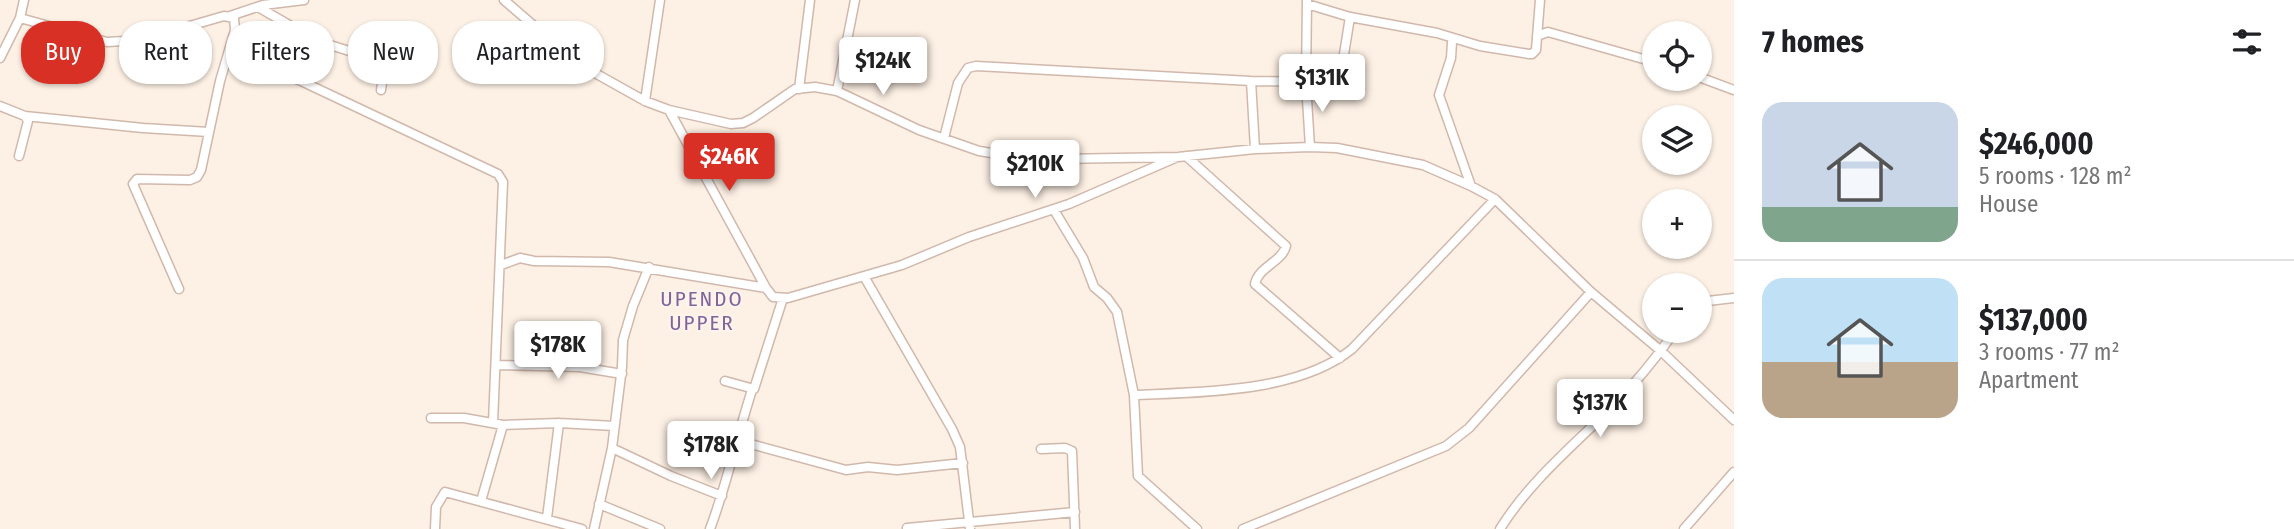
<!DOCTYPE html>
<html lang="en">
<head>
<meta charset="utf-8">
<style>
  :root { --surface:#fff; --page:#f2f2f2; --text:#202124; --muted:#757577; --line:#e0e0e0; --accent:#d93025 }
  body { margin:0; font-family:"Fira Sans Condensed",sans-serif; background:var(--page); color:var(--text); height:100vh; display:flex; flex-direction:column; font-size:26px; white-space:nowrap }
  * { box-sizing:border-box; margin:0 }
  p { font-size:23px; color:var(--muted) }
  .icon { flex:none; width:38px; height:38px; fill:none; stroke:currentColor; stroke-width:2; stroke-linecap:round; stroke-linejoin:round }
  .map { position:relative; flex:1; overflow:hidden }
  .details { display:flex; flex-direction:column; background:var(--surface); width:560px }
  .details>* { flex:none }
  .banner { position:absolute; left:21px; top:21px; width:665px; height:63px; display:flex; gap:14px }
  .fabs { position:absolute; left:1642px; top:21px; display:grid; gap:14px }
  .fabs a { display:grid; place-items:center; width:70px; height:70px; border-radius:50%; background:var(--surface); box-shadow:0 2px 5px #0004; font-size:35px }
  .price { position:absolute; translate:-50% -60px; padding:0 16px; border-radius:7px; background:#fff; color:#222; font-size:23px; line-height:46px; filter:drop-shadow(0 2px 4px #0008) }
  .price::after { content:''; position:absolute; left:50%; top:42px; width:21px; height:16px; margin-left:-10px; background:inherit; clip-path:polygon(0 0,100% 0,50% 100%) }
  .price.selected { background:var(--accent); color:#fff }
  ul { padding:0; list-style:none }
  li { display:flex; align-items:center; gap:21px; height:175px; padding:0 28px }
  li+li { border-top:2px solid var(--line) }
  li span { display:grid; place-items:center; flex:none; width:196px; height:140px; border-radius:21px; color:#555 }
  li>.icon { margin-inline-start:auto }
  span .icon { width:84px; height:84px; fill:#fffc; stroke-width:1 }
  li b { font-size:30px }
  h2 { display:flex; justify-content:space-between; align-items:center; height:84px; padding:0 28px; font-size:30px }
  .pill { padding:0 24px; border-radius:28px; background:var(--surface); box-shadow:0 2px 5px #0004; font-size:24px; line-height:63px }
  .pill.selected { background:var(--accent); color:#fff }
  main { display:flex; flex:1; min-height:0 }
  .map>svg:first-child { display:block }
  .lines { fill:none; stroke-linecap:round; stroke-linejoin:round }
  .minor-casing { stroke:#d1b8ac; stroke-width:11 }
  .minor { stroke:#fff; stroke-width:8 }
  .labels { text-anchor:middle; stroke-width:5; stroke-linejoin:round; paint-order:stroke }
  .quarter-label { font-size:21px; letter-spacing:2px; fill:#80649a; stroke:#fff4eb }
</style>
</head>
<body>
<main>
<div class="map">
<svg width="1734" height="529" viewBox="0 0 1734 529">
  <rect width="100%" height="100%" fill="#fdf0e4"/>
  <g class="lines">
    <defs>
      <path id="minor" d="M 504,0 L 577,63 L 645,101 L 669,110 L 731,124 L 743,123 L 753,118 L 795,89 L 815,87 L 837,91 L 919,130 L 979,151 L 1010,156 L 1058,159 L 1178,157 L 1255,149 L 1310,147 L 1337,148 L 1423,165 L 1471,186 L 1495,199 L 1591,292 L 1661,351 L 1734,420
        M 1307,0 L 1306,83 L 1310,147
        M 1307,4 L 1350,17 L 1437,33 L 1480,46 L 1529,54 L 1532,54 L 1536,50 L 1540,0
        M 258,7 L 317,41 L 385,62 L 381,90
        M 230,16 L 263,5 L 304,0
        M 20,18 L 107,42 L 141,40 L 224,16 L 234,18 L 235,30 L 220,81 L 201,170 L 197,177 L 190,180 L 137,179 L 133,184 L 179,289
        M 1537,36 L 1548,32 L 1654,62
        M 1454,39 L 1452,42 L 1451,58 L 1439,95 L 1471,186
        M 229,51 L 301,81 L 498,174 L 503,182 L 493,423
        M 0,58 L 20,18 L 24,0
        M 1699,77 L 1734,90
        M 1251,81 L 1255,149
        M 799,89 L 810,0
        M 837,91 L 855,0
        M 645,101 L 660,0
        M 0,106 L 25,116 L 28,121 L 19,156
        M 669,110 L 766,288
        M 25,116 L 143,128 L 209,132
        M 944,138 L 958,83 L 968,68 L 976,66 L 1251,81 L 1332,82 L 1340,79 L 1350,17
        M 1186,156 L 1286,246 C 1282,262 1258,267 1255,284 L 1340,358
        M 1054,210 L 1083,258 L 1094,287 L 1107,298 L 1117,312 L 1134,395 L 1138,476 L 1197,529
        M 501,265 L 520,258 L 534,261 L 609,262 L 766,288 L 773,297 L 788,298 L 902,265 L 969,237 L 1069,204 L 1175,158
        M 865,278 L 952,429 L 960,447 L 970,529
        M 1699,302 L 1734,298
        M 496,365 L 580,367 L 622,374
        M 725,381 L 754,389 L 783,298
        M 1134,395 C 1200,392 1298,393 1352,349 L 1495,199
        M 431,418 L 464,418 L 503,425 L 559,423 L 614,426
        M 736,440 L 846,470 L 868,467 L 897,470 L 963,463
        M 612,448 L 671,476 L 722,496
        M 1041,449 L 1065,448 L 1072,451 L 1075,529
        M 481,501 L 503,425
        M 599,504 L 660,529
        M 547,518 L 559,423
        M 907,528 L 1075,512
        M 435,529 L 436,507 L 445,492 L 582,529
        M 594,529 L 612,448 L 622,367 L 623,340 L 633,306 L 649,267
        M 710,529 C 727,484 737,436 752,390
        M 1243,529 L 1446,446 L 1469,428 L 1591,292
        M 1500,529 C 1528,484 1568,450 1606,413 C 1631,388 1655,360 1675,331
        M 1684,529 L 1734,472"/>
    </defs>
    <use href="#minor" class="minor-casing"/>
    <use href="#minor" class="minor"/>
  </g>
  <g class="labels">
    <g class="quarter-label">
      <text x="702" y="306">UPENDO<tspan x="702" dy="24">UPPER</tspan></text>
    </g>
  </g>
</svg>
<div class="fabs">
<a><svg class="icon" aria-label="locate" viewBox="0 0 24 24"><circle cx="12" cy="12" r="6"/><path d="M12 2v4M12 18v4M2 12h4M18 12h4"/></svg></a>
<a><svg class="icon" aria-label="layers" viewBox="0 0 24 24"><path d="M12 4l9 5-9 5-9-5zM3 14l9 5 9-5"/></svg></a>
<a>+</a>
<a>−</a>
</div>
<b class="price" style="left:883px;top:97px">$124K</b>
<b class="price" style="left:1322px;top:114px">$131K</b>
<b class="price selected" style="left:729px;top:193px">$246K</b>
<b class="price" style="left:1035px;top:200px">$210K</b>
<b class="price" style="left:558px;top:381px">$178K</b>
<b class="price" style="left:1600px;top:439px">$137K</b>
<b class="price" style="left:711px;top:481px">$178K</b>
<div class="banner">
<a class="pill selected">Buy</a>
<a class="pill">Rent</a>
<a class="pill">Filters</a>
<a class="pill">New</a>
<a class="pill">Apartment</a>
</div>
</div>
<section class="details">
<h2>7 homes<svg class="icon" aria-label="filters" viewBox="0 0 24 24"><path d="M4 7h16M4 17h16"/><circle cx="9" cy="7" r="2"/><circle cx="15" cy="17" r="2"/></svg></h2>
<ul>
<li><span style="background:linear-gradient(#c9d6e8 75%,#7fa58c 0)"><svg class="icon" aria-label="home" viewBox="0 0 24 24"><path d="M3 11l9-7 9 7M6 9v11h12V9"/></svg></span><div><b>$246,000</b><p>5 rooms · 128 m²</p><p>House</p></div></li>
<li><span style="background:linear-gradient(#bfe0f5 60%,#b9a48a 0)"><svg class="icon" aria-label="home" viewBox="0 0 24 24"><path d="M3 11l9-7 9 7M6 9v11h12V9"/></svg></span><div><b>$137,000</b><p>3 rooms · 77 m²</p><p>Apartment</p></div></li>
</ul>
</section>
</main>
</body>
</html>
